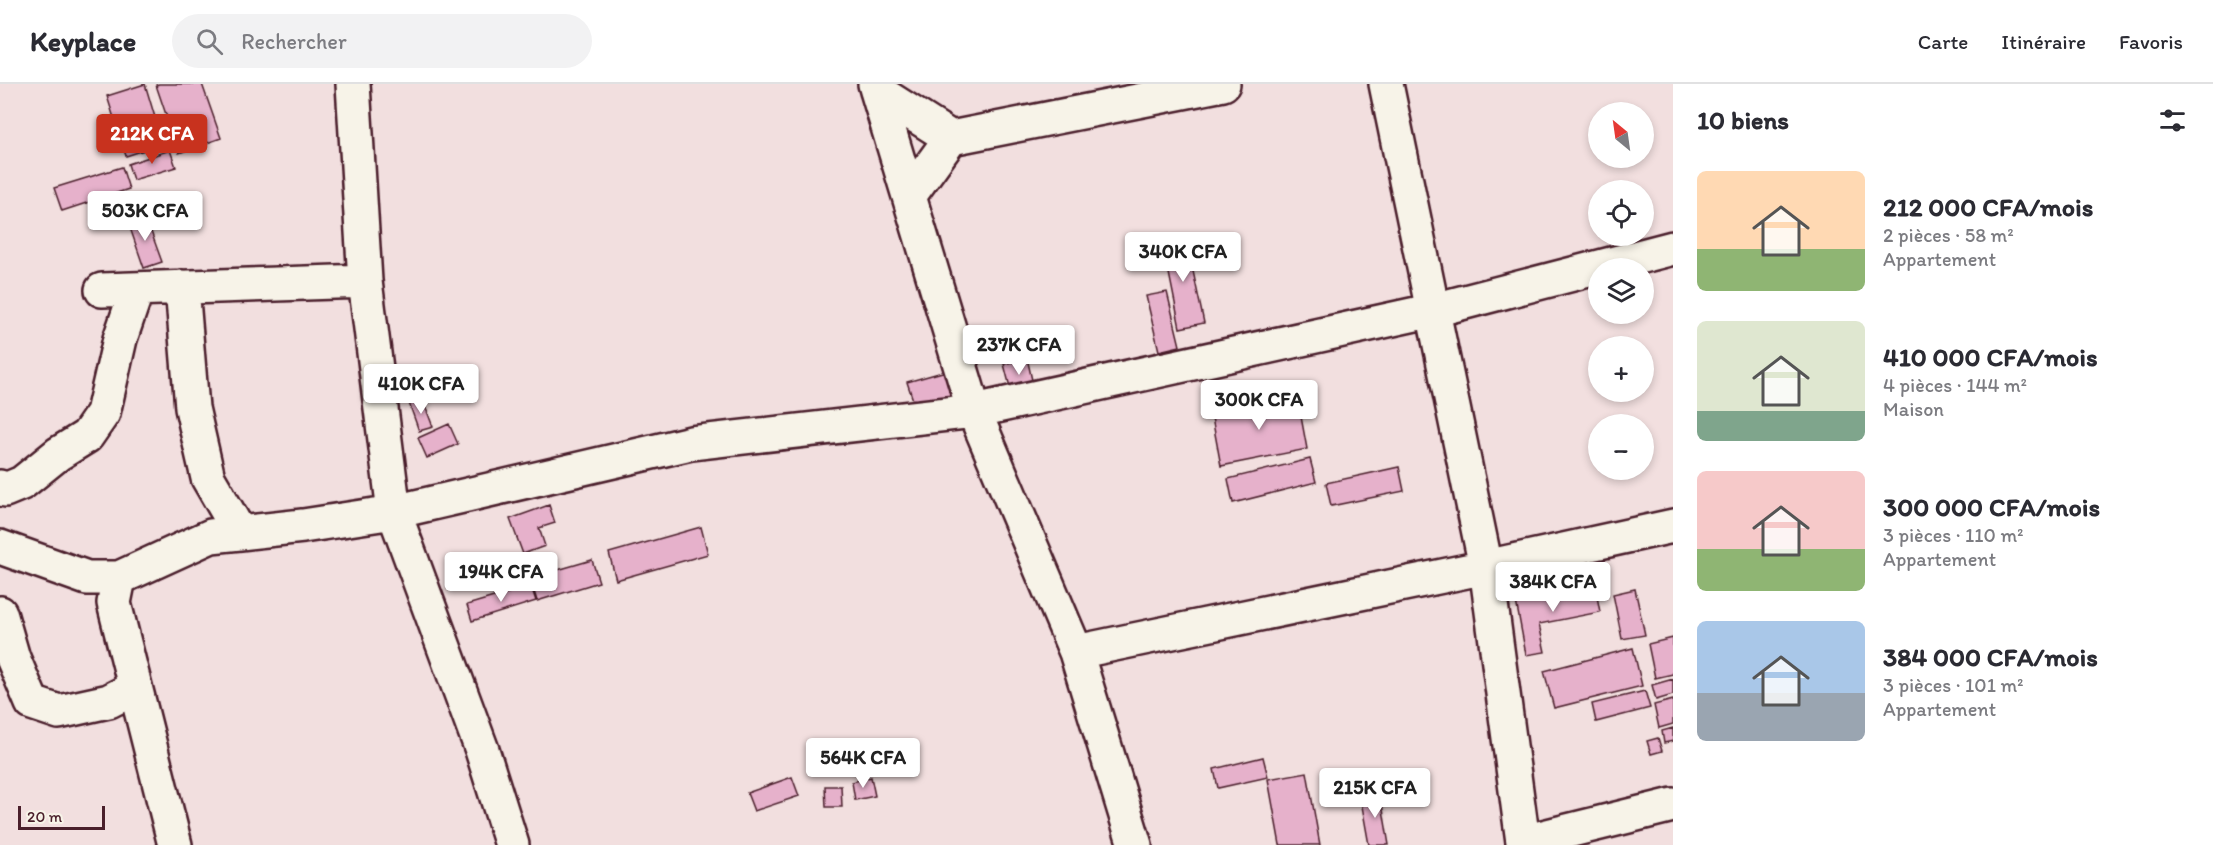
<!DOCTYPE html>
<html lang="fr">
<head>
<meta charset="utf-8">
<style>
  :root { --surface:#fff; --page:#f2f2f3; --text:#2b2b33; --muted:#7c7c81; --line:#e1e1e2; --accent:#c8321e }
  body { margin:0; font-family:Itim,sans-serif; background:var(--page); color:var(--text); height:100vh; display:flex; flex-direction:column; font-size:22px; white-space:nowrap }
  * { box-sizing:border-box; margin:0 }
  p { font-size:20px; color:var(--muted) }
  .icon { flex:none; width:33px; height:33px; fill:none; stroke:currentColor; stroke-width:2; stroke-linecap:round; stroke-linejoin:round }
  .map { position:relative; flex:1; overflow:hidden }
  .sheet { display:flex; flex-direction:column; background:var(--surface); width:540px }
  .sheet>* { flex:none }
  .needle { width:39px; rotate:331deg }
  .controls { position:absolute; left:1588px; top:18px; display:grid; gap:12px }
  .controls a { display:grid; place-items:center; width:66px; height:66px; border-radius:50%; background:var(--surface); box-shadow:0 3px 9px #0003; font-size:30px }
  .scale { position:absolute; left:18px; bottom:15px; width:87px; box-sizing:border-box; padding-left:6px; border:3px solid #4a1f2b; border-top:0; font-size:16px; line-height:21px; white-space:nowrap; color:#4a1f2b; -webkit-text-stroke:4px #f7f3e8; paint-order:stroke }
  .price { position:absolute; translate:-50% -51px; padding:0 14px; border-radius:6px; background:#fff; color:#222; font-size:20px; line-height:39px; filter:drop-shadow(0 2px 3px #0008) }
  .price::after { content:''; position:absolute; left:50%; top:36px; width:18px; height:14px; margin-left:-9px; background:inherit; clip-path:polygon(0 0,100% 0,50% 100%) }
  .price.on { background:var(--accent); color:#fff }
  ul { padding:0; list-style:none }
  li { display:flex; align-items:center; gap:18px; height:150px; padding:0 24px }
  li span { display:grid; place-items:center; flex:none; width:168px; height:120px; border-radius:9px; color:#555 }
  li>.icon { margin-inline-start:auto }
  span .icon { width:72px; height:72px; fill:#fffc; stroke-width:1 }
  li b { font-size:26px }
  h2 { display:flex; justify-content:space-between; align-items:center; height:72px; padding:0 24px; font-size:26px }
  header { display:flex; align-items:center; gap:36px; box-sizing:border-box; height:84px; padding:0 30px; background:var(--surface); border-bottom:2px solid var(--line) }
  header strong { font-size:28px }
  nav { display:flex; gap:33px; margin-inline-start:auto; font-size:21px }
  .search { width:420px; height:54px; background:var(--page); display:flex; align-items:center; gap:15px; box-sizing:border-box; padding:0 21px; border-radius:33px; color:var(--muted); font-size:22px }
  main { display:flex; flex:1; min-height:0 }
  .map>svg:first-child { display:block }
  .building { fill:#e6b1cb; stroke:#4a1f2b; stroke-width:1.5 }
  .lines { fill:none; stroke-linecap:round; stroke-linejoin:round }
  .minor-casing { stroke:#4a1f2b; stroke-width:38 }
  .minor { stroke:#f7f3e8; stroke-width:33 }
</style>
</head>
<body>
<header>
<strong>Keyplace</strong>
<div class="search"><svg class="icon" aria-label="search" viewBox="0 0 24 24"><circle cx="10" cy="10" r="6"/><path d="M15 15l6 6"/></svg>Rechercher</div>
<nav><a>Carte</a><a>Itinéraire</a><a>Favoris</a></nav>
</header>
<main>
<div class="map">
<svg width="1673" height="761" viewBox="0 0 1673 761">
  <rect width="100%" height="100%" fill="#f2dfdf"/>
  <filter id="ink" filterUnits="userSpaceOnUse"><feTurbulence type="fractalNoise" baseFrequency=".0167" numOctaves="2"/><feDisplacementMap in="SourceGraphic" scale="12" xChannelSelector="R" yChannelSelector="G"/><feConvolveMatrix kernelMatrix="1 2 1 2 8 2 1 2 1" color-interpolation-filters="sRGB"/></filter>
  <g filter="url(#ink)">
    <path class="building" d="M 145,0 L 163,60 L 126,72 L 107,12 Z
      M 159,0 L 202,0 L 221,54 L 179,69 L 156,1 Z
      M 170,66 L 176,83 L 133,96 L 128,80 Z
      M 122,83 L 129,105 L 62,127 L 54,104 Z
      M 145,131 L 162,178 L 144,184 L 128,138 Z
      M 1186,154 L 1204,239 L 1180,244 L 1163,159 Z
      M 1167,208 L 1180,262 L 1159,267 L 1146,212 Z
      M 1027,274 L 1034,305 L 1012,311 L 1004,280 Z
      M 946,287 L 954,311 L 915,322 L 907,298 Z
      M 1297,311 L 1307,365 L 1221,382 L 1211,328 Z
      M 422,314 L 433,343 L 419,347 L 409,319 Z
      M 449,340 L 458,360 L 427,374 L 418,354 Z
      M 1310,375 L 1316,398 L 1233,419 L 1228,395 Z
      M 1399,383 L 1404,407 L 1331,422 L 1326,399 Z
      M 549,421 L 555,439 L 539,444 L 545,462 L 523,470 L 510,435 Z
      M 701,443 L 708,470 L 616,496 L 609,469 Z
      M 592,476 L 599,498 L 537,517 L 530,494 Z
      M 531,502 L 536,517 L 472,537 L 467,521 Z
      M 1595,502 L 1600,528 L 1539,540 L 1545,568 L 1526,571 L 1516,517 Z
      M 1635,505 L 1645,551 L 1622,555 L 1613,510 Z
      M 1673,554 L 1673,590 L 1655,594 L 1648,560 Z
      M 1633,564 L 1642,602 L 1554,624 L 1544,587 Z
      M 1673,595 L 1673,611 L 1656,616 L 1652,601 Z
      M 1645,607 L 1650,624 L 1596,638 L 1592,620 Z
      M 1673,616 L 1673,640 L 1659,644 L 1654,621 Z
      M 1673,644 L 1673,657 L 1664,659 L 1662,647 Z
      M 1658,654 L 1662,667 L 1651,670 L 1647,657 Z
      M 1263,673 L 1268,693 L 1218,704 L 1214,685 Z
      M 1307,688 L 1320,761 L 1280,761 L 1268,695 Z
      M 792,693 L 799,712 L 754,727 L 747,709 Z
      M 871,693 L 875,712 L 855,716 L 852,698 Z
      M 825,702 L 841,702 L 842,723 L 826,723 Z
      M 1380,708 L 1389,761 L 1369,761 L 1360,711 Z"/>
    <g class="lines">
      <defs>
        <path id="minor" d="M 353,0 L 365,197 L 394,428 L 482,666 L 512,761
          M 875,0 L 974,327 L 1076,568 L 1135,761
          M 1386,0 L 1486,483 L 1523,758 L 1673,721
          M 877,7 L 951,54 L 1223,0
          M 909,112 L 951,54
          M 182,203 L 192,324 L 208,394 L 240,449 L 303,442 L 394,428 L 691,359 L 974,327 L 1434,226 L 1673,164
          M 102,206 L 365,197
          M 0,403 L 5,406 L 22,399 L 58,370 L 87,352 L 103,329 L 120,255 L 137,205
          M 0,463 L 87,494 L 119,494 L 211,452 L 240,449
          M 119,494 L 114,519 L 175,761
          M 0,529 L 13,574 L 32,619 L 59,628 L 109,617 L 134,604
          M 1076,568 L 1486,483 L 1673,442"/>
      </defs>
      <use href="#minor" class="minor-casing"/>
      <use href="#minor" class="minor"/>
    </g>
  </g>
</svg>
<div class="controls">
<a><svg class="needle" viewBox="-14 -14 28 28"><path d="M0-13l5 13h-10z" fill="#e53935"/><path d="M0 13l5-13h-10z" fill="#7c7c81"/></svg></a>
<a><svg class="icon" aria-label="locate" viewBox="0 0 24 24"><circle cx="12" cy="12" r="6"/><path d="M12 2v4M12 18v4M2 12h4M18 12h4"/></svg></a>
<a><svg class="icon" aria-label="layers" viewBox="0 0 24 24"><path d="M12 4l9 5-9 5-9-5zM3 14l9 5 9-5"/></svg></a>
<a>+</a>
<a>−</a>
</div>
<div class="scale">20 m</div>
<b class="price on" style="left:152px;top:81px">212K CFA</b>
<b class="price" style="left:145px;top:158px">503K CFA</b>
<b class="price" style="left:1183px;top:199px">340K CFA</b>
<b class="price" style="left:1019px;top:292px">237K CFA</b>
<b class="price" style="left:421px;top:331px">410K CFA</b>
<b class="price" style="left:1259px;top:347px">300K CFA</b>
<b class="price" style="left:501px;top:519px">194K CFA</b>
<b class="price" style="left:1553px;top:529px">384K CFA</b>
<b class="price" style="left:863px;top:705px">564K CFA</b>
<b class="price" style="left:1375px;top:735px">215K CFA</b>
</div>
<section class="sheet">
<h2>10 biens<svg class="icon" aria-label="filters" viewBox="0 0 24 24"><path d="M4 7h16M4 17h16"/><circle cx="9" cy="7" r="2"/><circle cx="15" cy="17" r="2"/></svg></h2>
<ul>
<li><span style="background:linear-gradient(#ffd9b3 65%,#8fb573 0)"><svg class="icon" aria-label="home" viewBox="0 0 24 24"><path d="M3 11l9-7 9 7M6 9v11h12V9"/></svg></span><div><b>212 000 CFA/mois</b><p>2 pièces · 58 m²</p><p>Appartement</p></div></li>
<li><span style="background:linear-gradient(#dfe7d0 75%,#7fa58c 0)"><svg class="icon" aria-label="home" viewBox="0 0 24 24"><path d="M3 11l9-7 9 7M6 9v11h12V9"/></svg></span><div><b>410 000 CFA/mois</b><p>4 pièces · 144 m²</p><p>Maison</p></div></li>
<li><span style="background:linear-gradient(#f6c9c9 65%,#8fb573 0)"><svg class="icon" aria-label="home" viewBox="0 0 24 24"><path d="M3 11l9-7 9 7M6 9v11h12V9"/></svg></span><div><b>300 000 CFA/mois</b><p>3 pièces · 110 m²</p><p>Appartement</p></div></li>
<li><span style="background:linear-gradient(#a9c7e8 60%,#9aa5b1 0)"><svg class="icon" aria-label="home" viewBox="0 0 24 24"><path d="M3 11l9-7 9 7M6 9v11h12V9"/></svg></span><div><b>384 000 CFA/mois</b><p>3 pièces · 101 m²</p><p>Appartement</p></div></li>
</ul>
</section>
</main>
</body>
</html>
